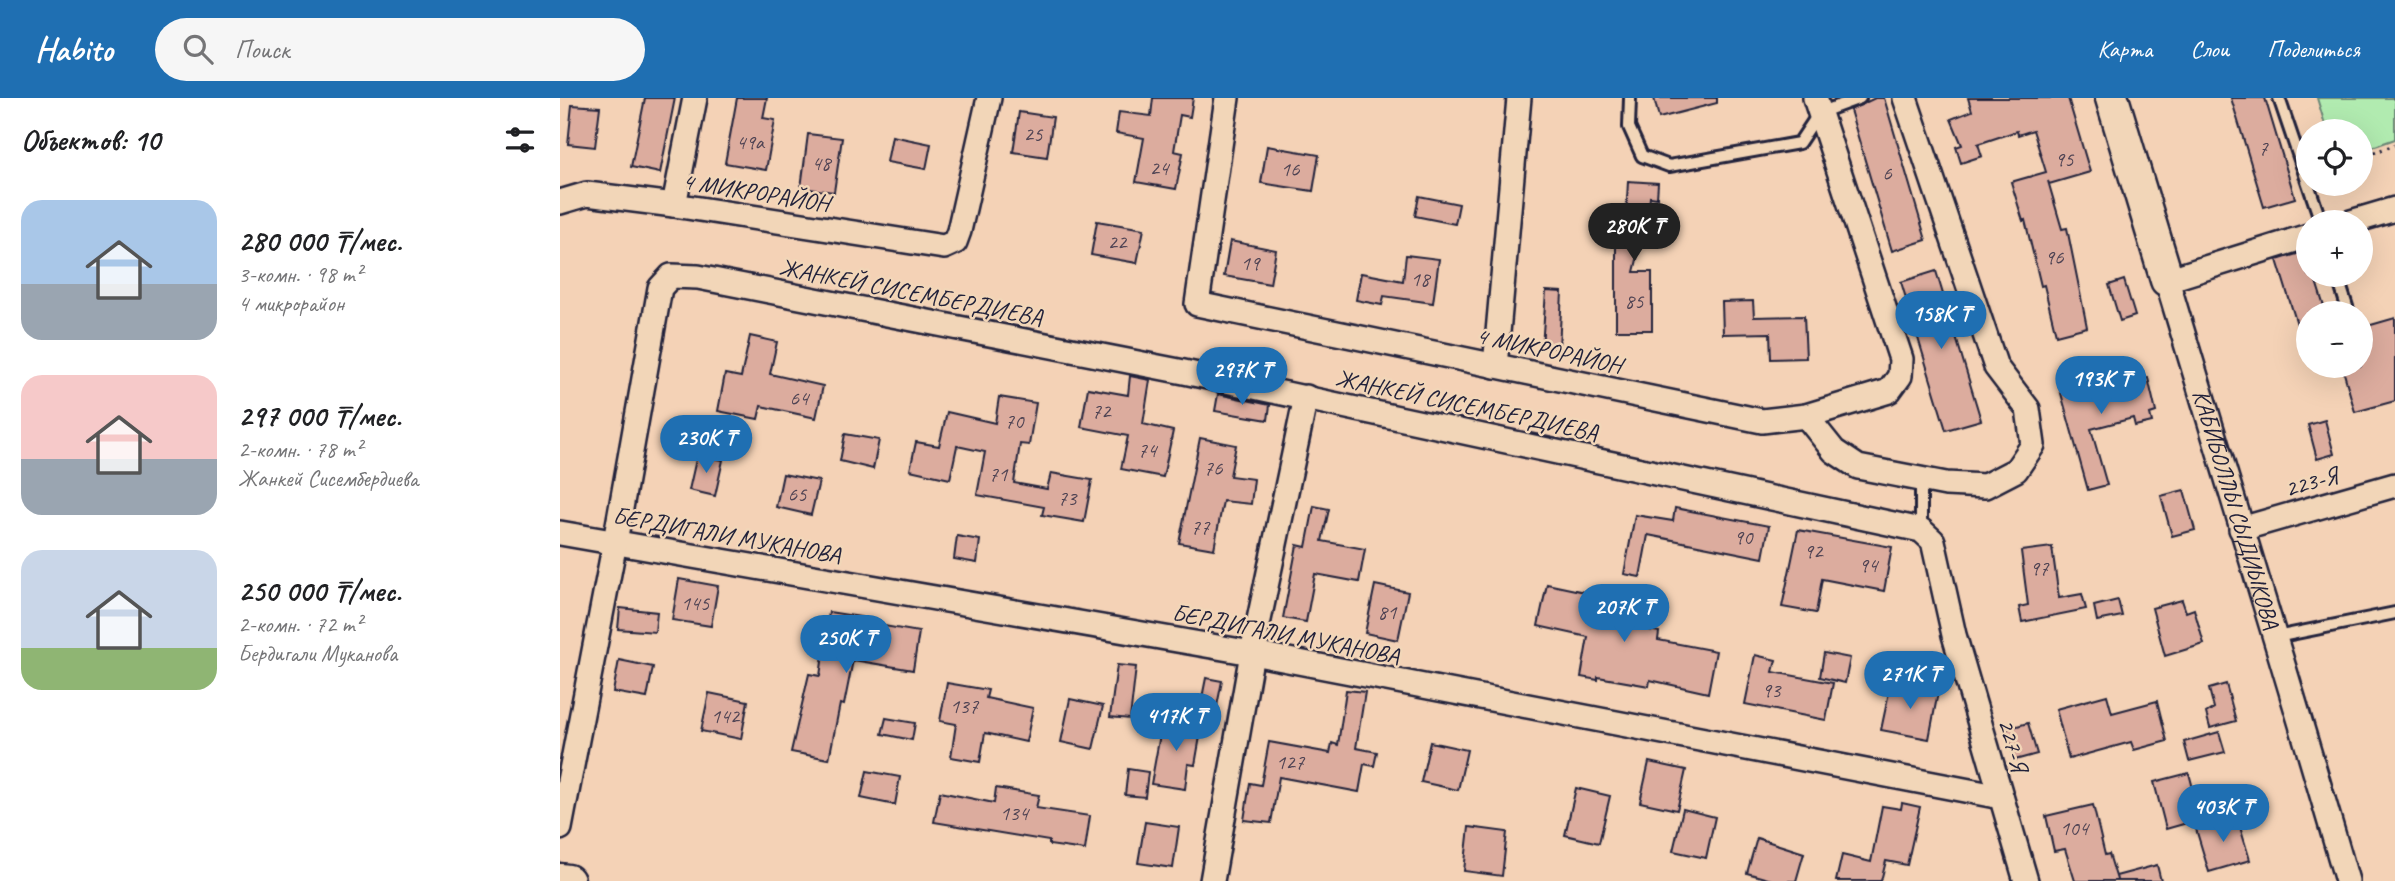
<!DOCTYPE html>
<html lang="ru">
<head>
<meta charset="utf-8">
<style>
  :root { --surface:#fff; --page:#f6f6f6; --text:#202124; --muted:#757577; --accent:#1f6fb2 }
  body { margin:0; font-family:Caveat,sans-serif; background:var(--page); color:var(--text); height:100vh; display:flex; flex-direction:column; font-size:26px; white-space:nowrap }
  * { box-sizing:border-box; margin:0 }
  p { font-size:23px; color:var(--muted) }
  .icon { flex:none; width:38px; height:38px; fill:none; stroke:currentColor; stroke-width:2; stroke-linecap:round; stroke-linejoin:round }
  .map { position:relative; flex:1; overflow:hidden }
  .side { display:flex; flex-direction:column; background:var(--surface); width:560px }
  .side>* { flex:none }
  .tools { position:absolute; left:1736px; top:21px; display:grid; gap:14px }
  .tools a { display:grid; place-items:center; width:77px; height:77px; border-radius:50%; background:var(--surface); box-shadow:0 7px 28px #0002; font-size:35px }
  .price { position:absolute; translate:-50% -60px; padding:0 16px; border-radius:24px; background:var(--accent); color:#fff; font-size:23px; line-height:46px; filter:drop-shadow(0 2px 4px #0008) }
  .price::after { content:''; position:absolute; left:50%; top:42px; width:21px; height:16px; margin-left:-10px; background:inherit; clip-path:polygon(0 0,100% 0,50% 100%) }
  .price.selected { background:#222; color:#fff }
  ul { padding:0; list-style:none }
  li { display:flex; align-items:center; gap:21px; height:175px; padding:0 21px }
  li span { display:grid; place-items:center; flex:none; width:196px; height:140px; border-radius:21px; color:#555 }
  li>.icon { margin-inline-start:auto }
  span .icon { width:84px; height:84px; fill:#fffc; stroke-width:1 }
  li b { font-size:30px }
  h2 { display:flex; justify-content:space-between; align-items:center; height:84px; padding:0 21px; font-size:30px }
  header { display:flex; align-items:center; gap:42px; box-sizing:border-box; height:98px; padding:0 35px; background:var(--accent); color:#fff }
  header strong { font-size:33px }
  nav { display:flex; gap:38px; margin-inline-start:auto; font-size:24px }
  .search { width:490px; height:63px; background:var(--page); display:flex; align-items:center; gap:18px; box-sizing:border-box; padding:0 24px; border-radius:38px; color:var(--muted); font-size:26px }
  main { display:flex; flex:1; min-height:0 }
  .map>svg:first-child { display:block }
  .green { fill:#b1ebb0; stroke:#6a8676; stroke-width:2 }
  .building { fill:#dcac9e; stroke:#22223b; stroke-width:2 }
  .lines { fill:none; stroke-linecap:round; stroke-linejoin:round }
  .lane-casing { stroke:#22223b; stroke-width:16 }
  .street-casing { stroke:#22223b; stroke-width:28 }
  .secondary-casing { stroke:#22223b; stroke-width:37 }
  .path { stroke:#22223b; stroke-width:3.5; stroke-dasharray:2 5; stroke-linecap:butt }
  .lane { stroke:#f2d6b8; stroke-width:10 }
  .street { stroke:#f2d6b8; stroke-width:23 }
  .secondary { stroke:#f2d6b8; stroke-width:32 }
  .labels { text-anchor:middle; stroke-width:5; stroke-linejoin:round; paint-order:stroke }
  .number-label { font-size:21px; fill:#504454 }
  .street-label { font-size:24px; fill:#22223b; stroke:#f2d6b8 }
</style>
</head>
<body>
<header>
<strong>Habito</strong>
<div class="search"><svg class="icon" aria-label="search" viewBox="0 0 24 24"><circle cx="10" cy="10" r="6"/><path d="M15 15l6 6"/></svg>Поиск</div>
<nav><a>Карта</a><a>Слои</a><a>Поделиться</a></nav>
</header>
<main>
<section class="side">
<h2>Объектов: 10<svg class="icon" aria-label="filters" viewBox="0 0 24 24"><path d="M4 7h16M4 17h16"/><circle cx="9" cy="7" r="2"/><circle cx="15" cy="17" r="2"/></svg></h2>
<ul>
<li><span style="background:linear-gradient(#a9c7e8 60%,#9aa5b1 0)"><svg class="icon" aria-label="home" viewBox="0 0 24 24"><path d="M3 11l9-7 9 7M6 9v11h12V9"/></svg></span><div><b>280 000 ₸/мес.</b><p>3-комн. · 98 m²</p><p>4 микрорайон</p></div></li>
<li><span style="background:linear-gradient(#f6c9c9 60%,#9aa5b1 0)"><svg class="icon" aria-label="home" viewBox="0 0 24 24"><path d="M3 11l9-7 9 7M6 9v11h12V9"/></svg></span><div><b>297 000 ₸/мес.</b><p>2-комн. · 78 m²</p><p>Жанкей Сисембердиева</p></div></li>
<li><span style="background:linear-gradient(#c9d6e8 70%,#8fb573 0)"><svg class="icon" aria-label="home" viewBox="0 0 24 24"><path d="M3 11l9-7 9 7M6 9v11h12V9"/></svg></span><div><b>250 000 ₸/мес.</b><p>2-комн. · 72 m²</p><p>Бердигали Муканова</p></div></li>
</ul>
</section>
<div class="map">
<svg width="1835" height="783" viewBox="0 0 1835 783">
  <rect width="100%" height="100%" fill="#f4d2b6"/>
  <filter id="ink" filterUnits="userSpaceOnUse"><feTurbulence type="fractalNoise" baseFrequency=".0143" numOctaves="2"/><feDisplacementMap in="SourceGraphic" scale="14" xChannelSelector="R" yChannelSelector="G"/><feConvolveMatrix kernelMatrix="1 2 1 2 8 2 1 2 1" color-interpolation-filters="sRGB"/></filter>
  <g filter="url(#ink)">
    <path class="green" d="M 1757,0 L 1835,0 L 1835,41 L 1801,53 L 1801,33 L 1767,33 Z"/>
    <path class="building" d="M 85,0 L 115,0 L 100,75 L 71,69 Z
      M 177,0 L 207,0 L 203,20 L 215,22 L 206,72 L 165,65 Z
      M 593,0 L 633,0 L 630,19 L 620,17 L 614,53 L 623,55 L 616,91 L 576,84 L 584,40 L 556,35 L 559,14 L 591,18 Z
      M 1094,0 L 1157,0 L 1157,5 L 1099,20 Z
      M 1315,0 L 1324,0 L 1366,142 L 1332,153 L 1290,12 Z
      M 1408,0 L 1508,0 L 1530,74 L 1489,86 L 1488,83 L 1502,131 L 1507,130 L 1527,229 L 1496,237 L 1484,187 L 1481,188 L 1465,122 L 1463,123 L 1451,84 L 1486,74 L 1473,32 L 1458,37 L 1457,33 L 1418,46 L 1422,58 L 1401,65 L 1396,49 L 1402,47 L 1391,21 L 1412,13 Z
      M 1671,0 L 1705,0 L 1735,100 L 1704,109 Z
      M 12,7 L 40,9 L 35,49 L 8,46 Z
      M 459,14 L 493,19 L 487,59 L 453,54 Z
      M 248,36 L 282,40 L 274,94 L 241,90 Z
      M 332,38 L 371,46 L 366,71 L 327,64 Z
      M 707,48 L 759,57 L 753,93 L 701,85 Z
      M 1068,83 L 1098,85 L 1097,100 L 1090,99 L 1088,121 L 1087,120 L 1074,174 L 1092,174 L 1092,232 L 1056,232 L 1056,137 L 1065,139 Z
      M 859,98 L 899,106 L 895,126 L 855,118 Z
      M 537,123 L 584,131 L 577,165 L 531,157 Z
      M 670,143 L 716,152 L 710,186 L 664,178 Z
      M 1747,153 L 1748,177 L 1754,177 L 1766,215 L 1748,215 L 1748,252 L 1745,252 L 1717,162 Z
      M 846,157 L 879,161 L 873,205 L 824,198 L 822,207 L 796,202 L 801,175 L 843,183 Z
      M 1376,173 L 1421,322 L 1386,332 L 1341,184 Z
      M 1564,182 L 1575,218 L 1560,223 L 1549,187 Z
      M 986,193 L 1002,194 L 999,250 L 982,249 Z
      M 1193,203 L 1194,219 L 1244,218 L 1246,260 L 1211,261 L 1210,235 L 1163,236 L 1162,204 Z
      M 1835,220 L 1835,303 L 1795,314 L 1782,268 L 1801,268 L 1801,242 L 1808,240 L 1804,229 Z
      M 190,238 L 217,244 L 210,276 L 263,288 L 256,320 L 201,308 L 198,321 L 158,313 L 165,276 L 181,279 Z
      M 1526,272 L 1533,294 L 1588,280 L 1596,314 L 1590,316 L 1592,324 L 1575,328 L 1573,320 L 1531,331 L 1547,387 L 1528,392 L 1497,281 Z
      M 570,278 L 590,282 L 583,326 L 613,333 L 603,379 L 561,371 L 568,338 L 521,329 L 528,290 L 568,297 Z
      M 658,296 L 710,307 L 708,322 L 655,313 Z
      M 439,299 L 476,305 L 469,347 L 460,346 L 454,385 L 487,391 L 491,375 L 532,382 L 524,424 L 482,417 L 484,409 L 417,397 L 425,354 L 397,348 L 390,381 L 350,372 L 356,344 L 379,348 L 387,314 L 435,325 Z
      M 1765,322 L 1774,356 L 1757,361 L 1748,327 Z
      M 285,336 L 319,342 L 313,371 L 280,363 Z
      M 640,340 L 676,347 L 670,378 L 694,381 L 691,406 L 663,403 L 654,451 L 619,445 Z
      M 137,357 L 163,362 L 155,398 L 129,392 Z
      M 223,376 L 259,383 L 251,417 L 216,409 Z
      M 1624,392 L 1635,432 L 1612,438 L 1601,398 Z
      M 754,408 L 769,411 L 762,443 L 805,451 L 799,484 L 755,476 L 746,524 L 723,520 L 737,447 L 746,449 Z
      M 1115,410 L 1209,428 L 1203,460 L 1088,437 L 1080,479 L 1064,476 L 1075,417 L 1113,423 Z
      M 1238,432 L 1332,449 L 1324,493 L 1262,481 L 1256,515 L 1222,509 Z
      M 397,438 L 420,442 L 417,465 L 394,461 Z
      M 1492,449 L 1499,500 L 1522,496 L 1526,511 L 1462,524 L 1459,509 L 1468,507 L 1461,453 Z
      M 119,481 L 158,488 L 151,528 L 112,522 Z
      M 987,486 L 1053,500 L 1049,524 L 1099,534 L 1098,542 L 1156,553 L 1148,595 L 1090,582 L 1089,588 L 1038,579 L 1038,582 L 1021,579 L 1028,539 L 978,528 Z
      M 815,487 L 848,494 L 838,542 L 805,535 Z
      M 1558,502 L 1562,518 L 1537,523 L 1534,508 Z
      M 1622,502 L 1626,514 L 1634,511 L 1644,546 L 1605,558 L 1592,510 Z
      M 60,510 L 97,514 L 95,534 L 58,531 Z
      M 269,514 L 301,519 L 301,524 L 359,534 L 353,572 L 293,562 L 284,607 L 280,606 L 269,661 L 231,654 L 249,576 L 260,578 Z
      M 1264,555 L 1290,560 L 1285,585 L 1260,579 Z
      M 1195,557 L 1216,562 L 1213,574 L 1273,585 L 1266,622 L 1185,606 Z
      M 59,562 L 93,569 L 87,600 L 53,594 Z
      M 557,567 L 576,569 L 570,621 L 550,619 Z
      M 646,580 L 662,583 L 656,613 L 640,610 Z
      M 387,585 L 428,592 L 426,600 L 473,610 L 466,644 L 425,635 L 420,664 L 391,659 L 396,626 L 380,623 Z
      M 1331,585 L 1378,594 L 1369,641 L 1321,632 Z
      M 1666,586 L 1676,623 L 1650,630 L 1646,615 L 1654,610 L 1649,591 Z
      M 786,592 L 805,594 L 796,650 L 817,654 L 814,668 L 804,666 L 799,694 L 719,679 L 711,725 L 684,722 L 690,685 L 701,687 L 709,644 L 770,655 L 772,645 L 778,647 Z
      M 149,595 L 188,603 L 181,641 L 141,633 Z
      M 1547,597 L 1552,615 L 1597,603 L 1607,643 L 1574,652 L 1571,644 L 1509,661 L 1496,611 Z
      M 510,601 L 543,608 L 533,651 L 501,644 Z
      M 326,620 L 355,625 L 352,642 L 322,636 Z
      M 603,620 L 642,627 L 635,667 L 628,666 L 625,691 L 591,686 Z
      M 1468,625 L 1477,656 L 1455,662 L 1446,631 Z
      M 1659,634 L 1665,654 L 1629,663 L 1624,644 Z
      M 870,644 L 907,652 L 898,692 L 861,684 Z
      M 1089,664 L 1126,672 L 1117,712 L 1080,704 Z
      M 568,671 L 588,674 L 585,699 L 565,697 Z
      M 307,673 L 340,679 L 335,707 L 301,700 Z
      M 1629,675 L 1641,721 L 1606,731 L 1594,684 Z
      M 436,690 L 479,697 L 476,710 L 530,718 L 525,752 L 489,747 L 489,743 L 374,724 L 380,694 L 434,705 Z
      M 1016,690 L 1050,698 L 1039,745 L 1005,737 Z
      M 1342,705 L 1360,709 L 1347,767 L 1326,763 L 1321,783 L 1276,783 L 1282,757 L 1311,764 L 1322,708 L 1341,711 Z
      M 1533,707 L 1545,757 L 1549,756 L 1557,782 L 1556,778 L 1597,767 L 1601,783 L 1515,783 L 1505,751 L 1494,753 L 1486,718 Z
      M 1123,711 L 1155,719 L 1146,760 L 1113,753 Z
      M 1677,719 L 1690,762 L 1649,774 L 1636,731 Z
      M 585,724 L 619,729 L 613,770 L 578,765 Z
      M 909,729 L 947,734 L 942,778 L 904,773 Z
      M 1197,740 L 1244,755 L 1236,783 L 1215,783 L 1187,775 Z"/>
    <g class="lines">
      <defs>
        <path id="lane" d="M 1070,0 L 1069,29 L 1082,58 L 1109,68 L 1239,45 L 1259,15 L 1300,0
          M 1719,0 L 1761,124
          M 1777,177 L 1789,215
          M 1361,381 L 1361,432
          M 1716,539 L 1835,515"/>
        <g id="street">
          <path d="M 667,0 L 637,206 L 1202,323 L 1246,318 L 1329,293 L 1340,278 L 1341,261 L 1255,0"/>
          <path d="M 0,104 L 27,96 L 114,107 L 384,149 L 395,144 L 399,133 L 429,0"/>
          <path d="M 114,107 L 135,0"/>
          <path d="M 1791,124 L 1835,111"/>
          <path id="s1" d="M 1748,138 L 1607,182 C 1667,383 1729,582 1787,783"/>
          <path d="M 935,268 L 959,0"/>
          <path d="M 1246,318 L 1274,353 L 1298,369 L 1386,386 L 1425,388 L 1456,372 L 1473,347 L 1468,311 L 1436,269 L 1345,0"/>
          <path d="M 1681,431 L 1835,387"/>
          <path d="M 0,435 L 692,555 L 1441,699"/>
          <path d="M 0,730 L 55,444 L 100,190 L 111,178 L 138,179 L 624,274 L 1361,432 L 1373,443 L 1394,537 L 1466,783"/>
          <path d="M 652,783 L 692,555 L 746,299"/>
        </g>
        <path id="secondary" d="M 1552,0 L 1607,182
          M 0,782 L 8,783"/>
      </defs>
      <use href="#lane" class="lane-casing"/>
      <use href="#street" class="street-casing"/>
      <use href="#secondary" class="secondary-casing"/>
      <path class="path" d="M 1834,0 L 1835,2
        M 1801,59 L 1835,47"/>
      <use href="#lane" class="lane"/>
      <use href="#street" class="street"/>
      <use href="#secondary" class="secondary"/>
    </g>
  </g>
  <g class="labels">
    <g class="number-label">
      <text x="473" y="43">25</text>
      <text x="190" y="51">49а</text>
      <text x="1703" y="57">7</text>
      <text x="1504" y="68">95</text>
      <text x="261" y="72">48</text>
      <text x="599" y="77">24</text>
      <text x="730" y="78">16</text>
      <text x="1327" y="82">6</text>
      <text x="557" y="151">22</text>
      <text x="1494" y="166">96</text>
      <text x="690" y="172">19</text>
      <text x="860" y="188">18</text>
      <text x="1074" y="210">85</text>
      <text x="239" y="307">64</text>
      <text x="541" y="320">72</text>
      <text x="454" y="330">70</text>
      <text x="587" y="359">74</text>
      <text x="653" y="377">76</text>
      <text x="438" y="383">71</text>
      <text x="237" y="403">65</text>
      <text x="507" y="407">73</text>
      <text x="640" y="436">77</text>
      <text x="1183" y="446">90</text>
      <text x="1253" y="460">92</text>
      <text x="1308" y="474">94</text>
      <text x="1479" y="477">97</text>
      <text x="135" y="512">145</text>
      <text x="827" y="521">81</text>
      <text x="1211" y="599">93</text>
      <text x="404" y="615">137</text>
      <text x="165" y="625">142</text>
      <text x="730" y="671">127</text>
      <text x="454" y="722">134</text>
      <text x="1514" y="737">104</text>
    </g>
    <g class="street-label">
      <text transform="translate(196 94) rotate(9)" y="8">4 МИКРОРАЙОН</text>
      <text transform="translate(351 194) rotate(11)" y="8">ЖАНКЕЙ СИСЕМБЕРДИЕВА</text>
      <text transform="translate(989 252) rotate(12)" y="8">4 МИКРОРАЙОН</text>
      <text transform="translate(907 307) rotate(12)" y="8">ЖАНКЕЙ СИСЕМБЕРДИЕВА</text>
      <text transform="translate(1751 384) rotate(-16)" y="8">223-Я</text>
      <text dy="8" stroke="none"><textPath href="#s1" startOffset="387">КАБИБОЛЛЫ СЫДИЫКОВА</textPath></text>
      <text transform="translate(167 437) rotate(10)" y="8">БЕРДИГАЛИ МУКАНОВА</text>
      <text transform="translate(726 536) rotate(11)" y="8">БЕРДИГАЛИ МУКАНОВА</text>
      <text transform="translate(1453 647) rotate(74)" y="8">227-Я</text>
    </g>
  </g>
</svg>
<div class="tools">
<a><svg class="icon" aria-label="locate" viewBox="0 0 24 24"><circle cx="12" cy="12" r="6"/><path d="M12 2v4M12 18v4M2 12h4M18 12h4"/></svg></a>
<a>+</a>
<a>−</a>
</div>
<b class="price selected" style="left:1074px;top:165px">280K ₸</b>
<b class="price" style="left:1381px;top:253px">158K ₸</b>
<b class="price" style="left:682px;top:309px">297K ₸</b>
<b class="price" style="left:1541px;top:318px">193K ₸</b>
<b class="price" style="left:146px;top:377px">230K ₸</b>
<b class="price" style="left:1064px;top:546px">207K ₸</b>
<b class="price" style="left:286px;top:577px">250K ₸</b>
<b class="price" style="left:1350px;top:613px">271K ₸</b>
<b class="price" style="left:616px;top:655px">417K ₸</b>
<b class="price" style="left:1663px;top:746px">403K ₸</b>
</div>
</main>
</body>
</html>
